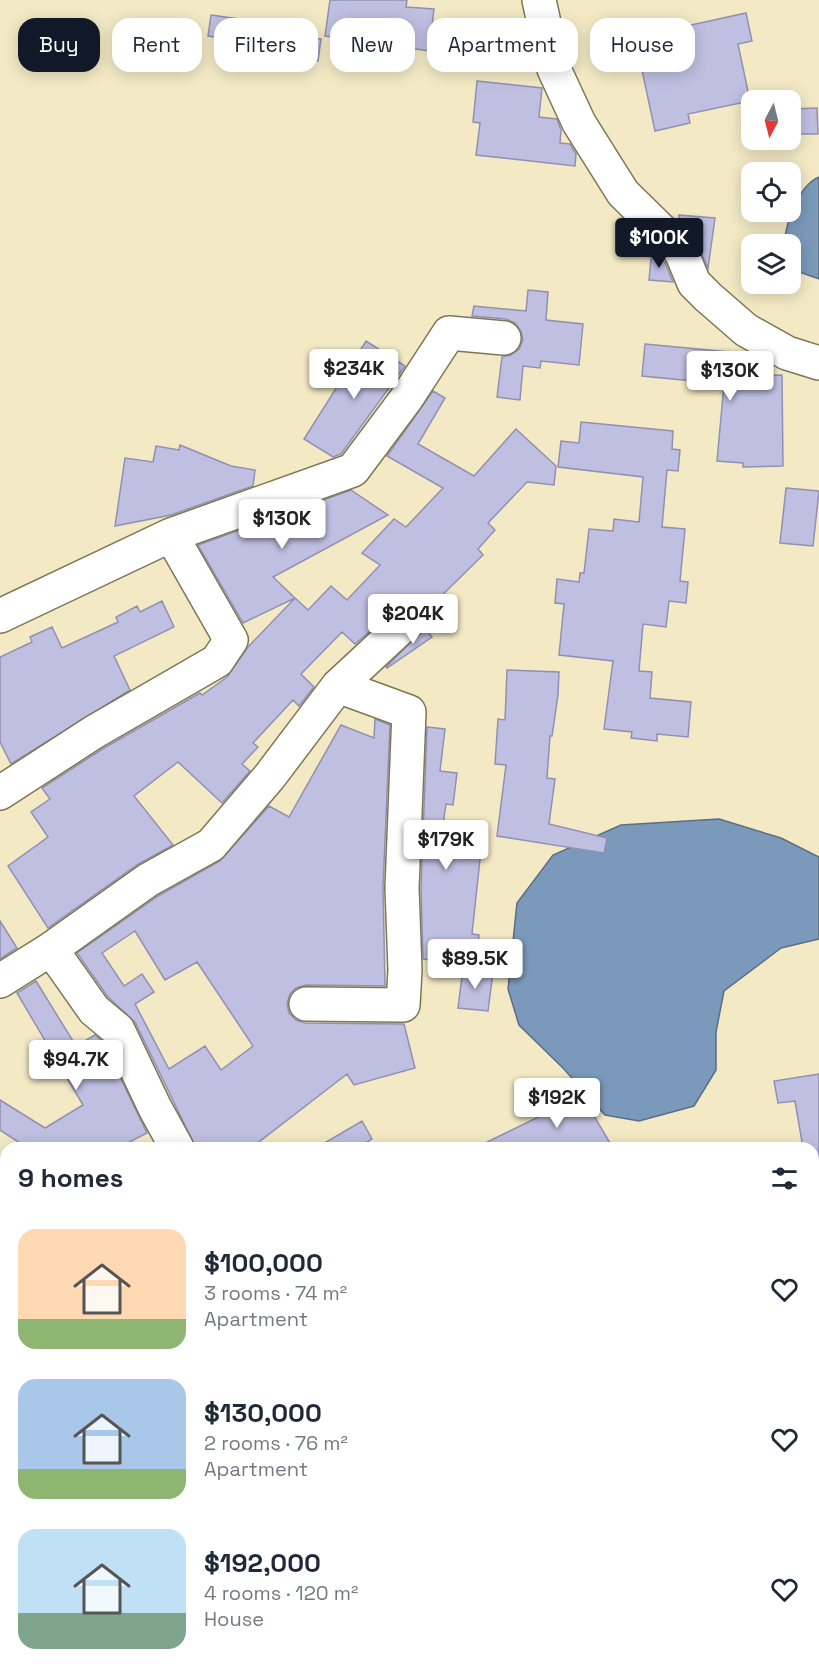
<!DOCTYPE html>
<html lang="en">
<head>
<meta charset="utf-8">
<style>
  :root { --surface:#fff; --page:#f6f6f7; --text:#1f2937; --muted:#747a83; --accent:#111827 }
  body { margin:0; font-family:"Space Grotesk",sans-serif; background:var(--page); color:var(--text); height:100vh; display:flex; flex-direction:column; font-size:22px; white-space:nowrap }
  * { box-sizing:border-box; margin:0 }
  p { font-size:20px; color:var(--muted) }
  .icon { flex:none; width:33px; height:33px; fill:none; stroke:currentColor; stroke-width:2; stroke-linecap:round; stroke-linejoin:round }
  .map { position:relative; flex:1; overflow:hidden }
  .side { position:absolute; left:0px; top:1142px; width:819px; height:536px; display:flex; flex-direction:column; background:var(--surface); border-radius:18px 18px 0 0; box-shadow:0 3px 15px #0003 }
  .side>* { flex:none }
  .hud { position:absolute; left:18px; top:18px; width:783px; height:54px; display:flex; gap:12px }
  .needle { width:39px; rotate:187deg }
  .controls { position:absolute; left:741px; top:90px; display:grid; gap:12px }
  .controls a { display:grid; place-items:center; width:60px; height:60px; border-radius:12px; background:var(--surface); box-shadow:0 3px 15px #0003; font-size:30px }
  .price { position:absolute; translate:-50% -51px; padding:0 14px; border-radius:6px; background:#fff; color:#222; font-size:20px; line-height:39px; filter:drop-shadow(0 2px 3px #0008) }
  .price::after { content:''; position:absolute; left:50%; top:36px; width:18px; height:14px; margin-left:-9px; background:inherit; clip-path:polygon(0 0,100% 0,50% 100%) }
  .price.selected { background:var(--accent); color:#fff }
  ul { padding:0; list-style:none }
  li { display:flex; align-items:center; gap:18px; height:150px; padding:0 18px }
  li span { display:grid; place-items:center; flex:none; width:168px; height:120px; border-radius:18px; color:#555 }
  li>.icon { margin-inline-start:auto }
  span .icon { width:72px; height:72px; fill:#fffc; stroke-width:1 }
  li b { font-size:26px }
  h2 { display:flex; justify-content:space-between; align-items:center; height:72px; padding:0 18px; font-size:26px }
  .tag { padding:0 21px; border-radius:18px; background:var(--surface); box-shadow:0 3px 15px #0003; font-size:21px; line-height:54px }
  .tag.selected { background:var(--accent); color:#fff }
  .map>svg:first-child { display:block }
  .water { fill:#7b99ba; stroke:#5b6e83; stroke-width:1.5 }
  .building { fill:#bfbfe2; stroke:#9190b2; stroke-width:1.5; fill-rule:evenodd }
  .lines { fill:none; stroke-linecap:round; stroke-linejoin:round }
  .minor-casing { stroke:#7e7654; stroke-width:36 }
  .minor { stroke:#fff; stroke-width:33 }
</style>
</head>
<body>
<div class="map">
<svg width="819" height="1676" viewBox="0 0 819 1676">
  <rect width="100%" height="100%" fill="#f3eac5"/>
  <path class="water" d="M 819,177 L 819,279 L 791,269 L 790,244 L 784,244 C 786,223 798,186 819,177 Z
    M 719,819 L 781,838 L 819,857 L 819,939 L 781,948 L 724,991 L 716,1032 L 716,1070 L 694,1106 L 639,1121 L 605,1115 L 563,1068 L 519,1025 L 508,989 L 517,903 L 553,855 L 621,825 Z
    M 348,1671 L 600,1671 L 601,1676 L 346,1676 Z"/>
  <path class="building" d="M 330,0 L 407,0 L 406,7 L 434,9 L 429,51 L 409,48 L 410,42 L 363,36 L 363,41 L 325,36 Z
    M 746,13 L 752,41 L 738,44 L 750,101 L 688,114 L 690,123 L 655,131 L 636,42 L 678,33 L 677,28 Z
    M 211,15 L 246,20 L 244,41 L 208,36 Z
    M 269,33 L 321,39 L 318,61 L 266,54 Z
    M 477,81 L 542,88 L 539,117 L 557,119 L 561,130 L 560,143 L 570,144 L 576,154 L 575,166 L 476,155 L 480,123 L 473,122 Z
    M 817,108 L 818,134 L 790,134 L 790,109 Z
    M 679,215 L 715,218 L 708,268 L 697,243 L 679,221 Z
    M 652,249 L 665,263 L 673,282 L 649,280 Z
    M 528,290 L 548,292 L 546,320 L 583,324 L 579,365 L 541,361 L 540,368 L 523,366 L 520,400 L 497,397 L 502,357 L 511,355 L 519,349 L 523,340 L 521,331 L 515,323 L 506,319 L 472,316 L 474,306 L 526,311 Z
    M 366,341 L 405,366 L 341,454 L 333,457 L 304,439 Z
    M 645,344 L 729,352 L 726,376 L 782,375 L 783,466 L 743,467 L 743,463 L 717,461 L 724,384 L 642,376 Z
    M 433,391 L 445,398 L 418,444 L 474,476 L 516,429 L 556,466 L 554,485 L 527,482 L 488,523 L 495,530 L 478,549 L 483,555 L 424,613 L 414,603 L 403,603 L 355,644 L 342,632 L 301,674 L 314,687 L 299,706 L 293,700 L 253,743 L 258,747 L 242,764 L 250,771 L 222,803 L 178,762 L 134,796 L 173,845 L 137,865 L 48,928 L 8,866 L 48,837 L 31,812 L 50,799 L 42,788 L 104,748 L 200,693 L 202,695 L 227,677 L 248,647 L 295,598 L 308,610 L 331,586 L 347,600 L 380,565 L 362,553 L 394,519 L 406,527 L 443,488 L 387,456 Z
    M 581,422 L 673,431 L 672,449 L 680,450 L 678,471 L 667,470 L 662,527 L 685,529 L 680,581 L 688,582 L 686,603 L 669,601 L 666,627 L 643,624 L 639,671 L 652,672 L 650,698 L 691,702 L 688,737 L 657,734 L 657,741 L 631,738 L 632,732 L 604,729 L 613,661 L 559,655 L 564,604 L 555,603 L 557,579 L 579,582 L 580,573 L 584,573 L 589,529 L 613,531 L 614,519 L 639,522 L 643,477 L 558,467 L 561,441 L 579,443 Z
    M 180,445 L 231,466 L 255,470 L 253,486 L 171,515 L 115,526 L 125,458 L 153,462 L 156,446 L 179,450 Z
    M 786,488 L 819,491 L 813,546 L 780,543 Z
    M 351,490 L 388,515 L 273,577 L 295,598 L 243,623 L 198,545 L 293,511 L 294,514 L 296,510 Z
    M 162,601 L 174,627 L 114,656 L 130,690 L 11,764 L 0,742 L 0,657 L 32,642 L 30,637 L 52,627 L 62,648 L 118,622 L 116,617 L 137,606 L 140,612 Z
    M 425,628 L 432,637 L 387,668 L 386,667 Z
    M 507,670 L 559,672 L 558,695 L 552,736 L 550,736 L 547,778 L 555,779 L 549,824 L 607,838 L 604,853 L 497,836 L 506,765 L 495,764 L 498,719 L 505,720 Z
    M 375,719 L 390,725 L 383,887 L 385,986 L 306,985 L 296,988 L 290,994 L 287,1004 L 289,1013 L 296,1020 L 305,1023 L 404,1024 L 415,1068 L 354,1085 L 347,1074 L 251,1148 L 196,1148 L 135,1022 L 108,997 L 77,953 L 158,896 L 220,861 L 269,806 L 289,817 L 341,725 L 374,738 ZM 135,931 L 165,980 L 197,962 L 253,1046 L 221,1070 L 205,1046 L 169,1069 L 135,1004 L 154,992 L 142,974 L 124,986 L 102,953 Z
    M 427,727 L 445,729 L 440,771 L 457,773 L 453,805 L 446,804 L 440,845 L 481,850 L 472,934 L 479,935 L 476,965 L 423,959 L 421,888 Z
    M 0,921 L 17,948 L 0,959 Z
    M 463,968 L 493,972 L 488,1011 L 458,1008 Z
    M 36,981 L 76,1046 L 95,1035 L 103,1042 L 147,1133 L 118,1148 L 13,1148 L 20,1143 L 0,1130 L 0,1100 L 45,1128 L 83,1105 L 17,993 Z
    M 819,1074 L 819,1174 L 813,1174 L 813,1148 L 803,1148 L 795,1101 L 778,1103 L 774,1081 Z
    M 578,1089 L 613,1148 L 475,1148 L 561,1106 L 558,1101 Z
    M 362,1121 L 372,1139 L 357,1148 L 316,1148 Z"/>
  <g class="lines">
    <defs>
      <path id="minor" d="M 539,0 L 554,69 L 579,123 L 623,193 L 675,244 L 682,254 L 694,283 L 708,297 L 746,330 L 787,353 L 819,363
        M 0,616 L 171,535
        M 0,793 L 94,732 L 217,661 L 231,640 L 171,535 L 353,470 L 406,399 L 449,333 L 504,338
        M 51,949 L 94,1010 L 118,1030 L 155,1108 L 177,1148
        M 0,981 L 51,949 L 148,880 L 211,845 L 270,776 L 338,686 L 408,621
        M 306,1004 L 403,1005 L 405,970 L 402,888 L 409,712 L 338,686
        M 813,1283 L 819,1282
        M 0,1462 L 6,1461"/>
    </defs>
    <use href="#minor" class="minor-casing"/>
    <use href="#minor" class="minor"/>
  </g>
</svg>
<div class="controls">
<a><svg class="needle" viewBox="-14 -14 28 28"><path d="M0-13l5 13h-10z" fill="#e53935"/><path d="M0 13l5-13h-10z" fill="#747a83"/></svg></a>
<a><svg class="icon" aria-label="locate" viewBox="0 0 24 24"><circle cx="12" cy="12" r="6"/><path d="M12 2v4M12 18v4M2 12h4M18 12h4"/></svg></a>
<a><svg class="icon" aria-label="layers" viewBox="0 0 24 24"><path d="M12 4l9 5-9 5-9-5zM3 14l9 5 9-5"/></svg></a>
</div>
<b class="price selected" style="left:659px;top:269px">$100K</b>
<b class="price" style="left:354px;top:400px">$234K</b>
<b class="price" style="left:730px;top:402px">$130K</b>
<b class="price" style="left:282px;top:550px">$130K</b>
<b class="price" style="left:413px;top:645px">$204K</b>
<b class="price" style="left:446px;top:871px">$179K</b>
<b class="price" style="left:475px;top:990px">$89.5K</b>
<b class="price" style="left:76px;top:1091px">$94.7K</b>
<b class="price" style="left:557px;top:1129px">$192K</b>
<div class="hud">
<a class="tag selected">Buy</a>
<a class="tag">Rent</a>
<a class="tag">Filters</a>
<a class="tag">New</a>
<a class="tag">Apartment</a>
<a class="tag">House</a>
</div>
<section class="side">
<h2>9 homes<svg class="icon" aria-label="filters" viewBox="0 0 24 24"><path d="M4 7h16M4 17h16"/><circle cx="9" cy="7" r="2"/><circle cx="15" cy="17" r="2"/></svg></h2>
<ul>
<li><span style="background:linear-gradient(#ffd9b3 75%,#8fb573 0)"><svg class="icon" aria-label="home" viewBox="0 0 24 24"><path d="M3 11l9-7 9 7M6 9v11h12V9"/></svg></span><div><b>$100,000</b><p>3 rooms · 74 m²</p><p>Apartment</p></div><svg class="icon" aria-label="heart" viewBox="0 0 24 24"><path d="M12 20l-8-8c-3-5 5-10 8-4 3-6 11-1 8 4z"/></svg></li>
<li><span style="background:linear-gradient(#a9c7e8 75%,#8fb573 0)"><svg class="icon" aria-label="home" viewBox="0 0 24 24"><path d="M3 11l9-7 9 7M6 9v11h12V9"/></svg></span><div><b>$130,000</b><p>2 rooms · 76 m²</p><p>Apartment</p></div><svg class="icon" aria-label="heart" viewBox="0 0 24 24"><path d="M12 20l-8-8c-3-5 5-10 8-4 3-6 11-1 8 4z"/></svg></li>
<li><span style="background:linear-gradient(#bfe0f5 70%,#7fa58c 0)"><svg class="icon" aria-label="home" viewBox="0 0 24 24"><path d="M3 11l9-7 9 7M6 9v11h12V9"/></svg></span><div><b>$192,000</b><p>4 rooms · 120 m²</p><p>House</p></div><svg class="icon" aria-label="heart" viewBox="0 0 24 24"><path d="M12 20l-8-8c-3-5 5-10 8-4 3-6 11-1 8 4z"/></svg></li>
</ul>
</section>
</div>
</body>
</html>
